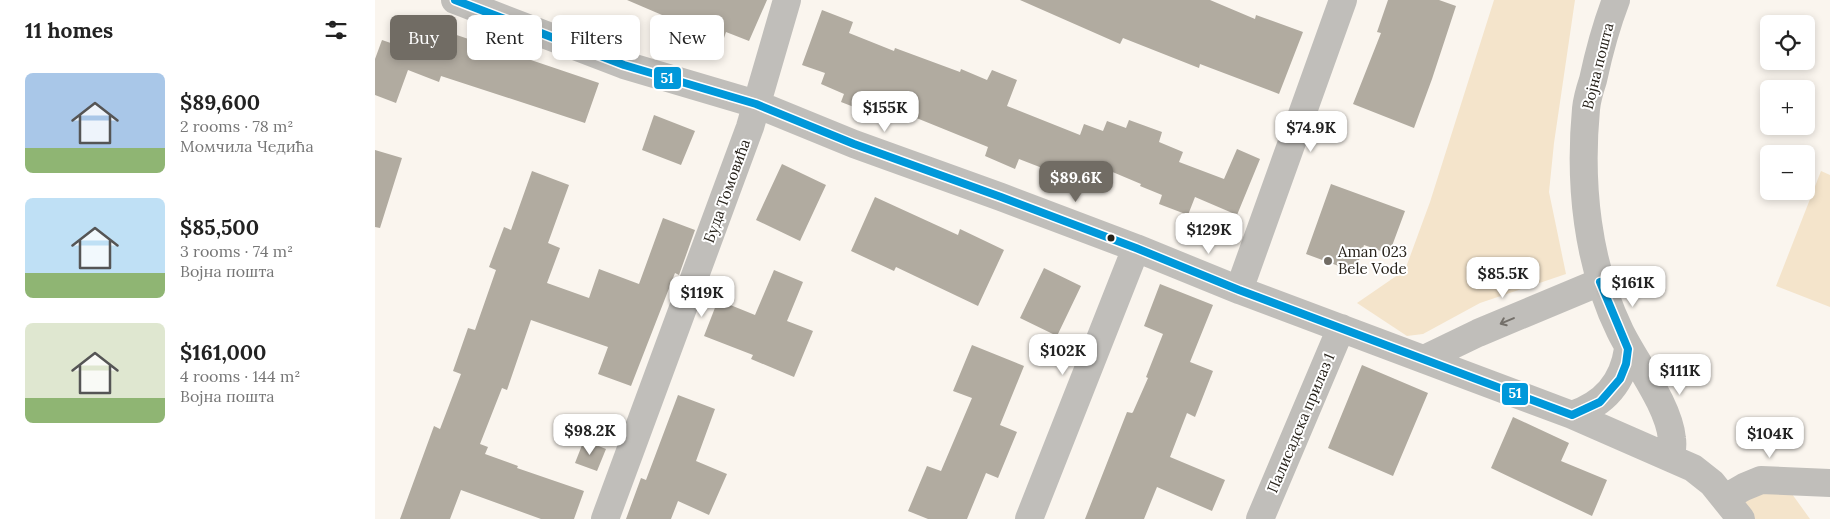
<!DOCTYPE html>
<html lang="en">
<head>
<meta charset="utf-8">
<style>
  :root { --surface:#fff; --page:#f2f2f2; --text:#222; --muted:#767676; --accent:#716c64 }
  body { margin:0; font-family:Lora,serif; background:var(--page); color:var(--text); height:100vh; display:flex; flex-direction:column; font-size:19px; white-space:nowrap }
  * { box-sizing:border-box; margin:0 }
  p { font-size:16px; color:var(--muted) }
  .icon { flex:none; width:28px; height:28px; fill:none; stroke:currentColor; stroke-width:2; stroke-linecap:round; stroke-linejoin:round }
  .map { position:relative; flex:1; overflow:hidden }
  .details { display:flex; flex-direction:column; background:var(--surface); width:375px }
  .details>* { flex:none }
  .top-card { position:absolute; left:15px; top:15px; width:475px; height:45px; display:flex; gap:10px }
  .controls { position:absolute; left:1385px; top:15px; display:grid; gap:10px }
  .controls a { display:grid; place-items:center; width:55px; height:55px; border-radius:8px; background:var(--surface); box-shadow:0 2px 8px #0003; font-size:25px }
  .price { position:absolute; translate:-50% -42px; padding:0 11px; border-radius:10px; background:#fff; color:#222; font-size:16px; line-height:32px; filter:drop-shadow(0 1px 2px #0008) }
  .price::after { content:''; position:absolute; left:50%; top:30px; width:15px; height:11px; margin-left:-8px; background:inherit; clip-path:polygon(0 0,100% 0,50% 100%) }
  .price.current { background:var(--accent); color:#fff }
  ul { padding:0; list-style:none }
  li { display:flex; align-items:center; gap:15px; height:125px; padding:0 25px }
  li span { display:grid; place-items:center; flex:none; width:140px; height:100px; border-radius:8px; color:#555 }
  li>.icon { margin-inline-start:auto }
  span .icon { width:60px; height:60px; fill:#fffc; stroke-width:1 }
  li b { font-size:21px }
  h2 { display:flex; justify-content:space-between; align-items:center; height:60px; padding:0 25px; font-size:21px }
  .tag { padding:0 18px; border-radius:8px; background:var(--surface); box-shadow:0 2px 8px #0003; font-size:18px; line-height:45px }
  .tag.current { background:var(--accent); color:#fff }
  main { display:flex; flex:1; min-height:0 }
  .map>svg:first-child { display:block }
  .green { fill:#f4e4cb }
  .building { fill:#b1aba0 }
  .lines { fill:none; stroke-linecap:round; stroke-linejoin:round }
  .minor { stroke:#c0beba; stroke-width:28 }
  .bus-1-casing { stroke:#fff; stroke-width:11 }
  .bus-1 { stroke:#0098da; stroke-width:8 }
  .oneway { stroke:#74706a }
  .bus-dot { fill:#27221a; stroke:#fff; stroke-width:2 }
  .poi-dot { fill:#716c64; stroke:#fff; stroke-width:2 }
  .labels { text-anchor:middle; stroke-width:4; stroke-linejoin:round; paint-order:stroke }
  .street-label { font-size:15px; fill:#27221a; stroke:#fff }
  .poi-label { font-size:15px; fill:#27221a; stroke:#fff; text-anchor:start }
  .line-badge { stroke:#fff; stroke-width:2 }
  .badge-label { font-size:14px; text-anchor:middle; font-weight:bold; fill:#fff }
</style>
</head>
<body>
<main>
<section class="details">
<h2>11 homes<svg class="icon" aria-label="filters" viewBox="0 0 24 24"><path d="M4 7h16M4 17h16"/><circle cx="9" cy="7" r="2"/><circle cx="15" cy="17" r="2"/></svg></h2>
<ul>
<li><span style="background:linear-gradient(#a9c7e8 75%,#8fb573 0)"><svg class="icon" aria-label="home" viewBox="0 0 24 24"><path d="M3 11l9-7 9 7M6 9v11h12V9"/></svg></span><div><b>$89,600</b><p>2 rooms · 78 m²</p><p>Момчила Чедића</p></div></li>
<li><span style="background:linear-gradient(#bfe0f5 75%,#8fb573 0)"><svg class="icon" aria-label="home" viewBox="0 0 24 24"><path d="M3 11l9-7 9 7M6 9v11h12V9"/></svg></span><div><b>$85,500</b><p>3 rooms · 74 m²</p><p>Војна пошта</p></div></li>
<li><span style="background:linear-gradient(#dfe7d0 75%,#8fb573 0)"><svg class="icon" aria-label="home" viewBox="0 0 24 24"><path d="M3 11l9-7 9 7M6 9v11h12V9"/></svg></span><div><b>$161,000</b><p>4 rooms · 144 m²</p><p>Војна пошта</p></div></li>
</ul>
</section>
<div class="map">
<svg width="1455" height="519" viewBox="0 0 1455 519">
  <rect width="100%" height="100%" fill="#faf5ee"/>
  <path class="green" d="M 1119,0 L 1200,0 L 1179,143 L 1174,192 L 1191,274 L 1105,303 L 1048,334 L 1032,336 L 982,303 L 1030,270 L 1055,202 Z
    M 1446,171 L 1455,175 L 1455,307 L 1401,286 Z
    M 1407,480 L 1435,519 L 1366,519 L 1369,487 Z"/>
  <path class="building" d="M 252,0 L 392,0 L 374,41 L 351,32 L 348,41 L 323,30 L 316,46 L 294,38 L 301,21 Z
    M 645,0 L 835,0 L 880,19 L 881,15 L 928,32 L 904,94 L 825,64 L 824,68 L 748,38 L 745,44 Z
    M 1013,0 L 1064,0 L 1081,6 L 1057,79 L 1039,128 L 978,104 L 1006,33 L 1002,32 Z
    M 447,10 L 478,22 L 474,33 L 519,51 L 520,48 L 585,72 L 586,69 L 612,80 L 617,70 L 642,80 L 632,106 L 705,135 L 709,124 L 728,131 L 732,121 L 751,128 L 754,120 L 787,132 L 784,142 L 808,152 L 804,162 L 849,179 L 862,149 L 885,159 L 862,215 L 820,197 L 813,215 L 784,204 L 787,195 L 765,186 L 766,184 L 721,165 L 718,174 L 697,166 L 693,178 L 644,159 L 640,169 L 610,156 L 613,147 L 502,102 L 497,114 L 466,102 L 469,94 L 446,84 L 450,73 L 427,65 Z
    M 46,23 L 224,83 L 210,123 L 66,76 L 64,82 L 33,70 L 21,103 L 0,95 L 0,59 L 7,40 L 36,50 Z
    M 279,115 L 320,131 L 306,165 L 267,150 Z
    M 0,150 L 27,158 L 5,228 L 0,227 Z
    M 407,164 L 451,185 L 425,241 L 381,220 Z
    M 157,171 L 194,185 L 173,243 L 185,248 L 172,283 L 214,298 L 224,269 L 264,284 L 288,218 L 320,230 L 304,275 L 300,273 L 256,386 L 223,374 L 233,347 L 156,320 L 132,390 L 127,388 L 105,444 L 113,447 L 110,454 L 143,466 L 142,468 L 209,491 L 199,519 L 166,519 L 86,490 L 75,519 L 25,519 L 59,426 L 65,429 L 86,374 L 78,371 L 93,328 L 100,330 L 121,270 L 114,267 L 129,227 L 136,230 Z
    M 956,184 L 1030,211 L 1014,254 L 989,245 L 980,272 L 931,254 Z
    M 500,197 L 583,235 L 585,229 L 629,250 L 603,306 L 521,267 L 519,271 L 476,251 Z
    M 669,268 L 706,286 L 682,336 L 645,318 Z
    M 399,270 L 428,282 L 412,321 L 438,331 L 419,377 L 376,359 L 378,355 L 329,336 L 343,300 L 380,315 Z
    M 785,284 L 838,305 L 815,362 L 838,371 L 820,417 L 812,413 L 795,457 L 850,480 L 837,511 L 782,487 L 769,519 L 710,519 L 752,412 L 757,413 L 758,412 L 773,378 L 771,377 L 788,334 L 769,326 Z
    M 597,345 L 649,366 L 625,425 L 642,432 L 623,478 L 611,473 L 592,519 L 553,519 L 533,511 L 552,466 L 566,471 L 597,398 L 578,391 Z
    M 987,365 L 1053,393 L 1018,476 L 953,448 Z
    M 303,395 L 340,409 L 321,461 L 352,474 L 334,515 L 303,501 L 296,519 L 251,519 L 266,478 L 271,480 Z
    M 1138,417 L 1194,443 L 1186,461 L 1232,480 L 1217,516 L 1116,468 Z
    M 209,440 L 231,449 L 222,471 L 200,463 Z"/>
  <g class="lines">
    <path class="minor" d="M 80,0 L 249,65 L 381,104 L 479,144 L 626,197 L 761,248 L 864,290 L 1197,415 L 1318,468 L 1337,483 L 1366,519
      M 1241,0 C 1231,26 1224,52 1218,80 C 1215,89 1212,99 1211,109 C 1204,184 1212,263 1245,331 C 1260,362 1294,405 1297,439 C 1298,445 1297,452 1296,458
      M 864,290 L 968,0
      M 1049,359 L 1103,333 L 1225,282
      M 1197,415 C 1229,404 1248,383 1253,349
      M 1350,498 L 1369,487 L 1386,480 L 1455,483
      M 230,519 L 375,127 L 412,0
      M 654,519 L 761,248
      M 885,519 L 966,328"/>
    <defs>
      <path id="bus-1" d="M 80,0 L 249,65 L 381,104 L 479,144 L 626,197 L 761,248 L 864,290 L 1197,415 L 1225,402 L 1245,379 L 1251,364 L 1253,349 L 1225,282"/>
    </defs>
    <use href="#bus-1" class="bus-1-casing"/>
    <use href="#bus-1" class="bus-1"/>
  </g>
  <defs><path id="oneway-shaft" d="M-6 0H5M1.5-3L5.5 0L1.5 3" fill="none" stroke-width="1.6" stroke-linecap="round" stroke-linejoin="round" transform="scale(1.25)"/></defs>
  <use class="oneway" href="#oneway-shaft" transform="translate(1132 321) rotate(157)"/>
  <circle class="bus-dot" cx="736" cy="238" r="4.5"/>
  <circle class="poi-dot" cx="953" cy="261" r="5"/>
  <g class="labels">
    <g class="street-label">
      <text transform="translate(1223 66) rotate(-76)" y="5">Војна пошта</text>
      <text transform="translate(352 191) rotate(-70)" y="5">Буда Томовића</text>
      <text transform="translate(926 423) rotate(-67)" y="5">Палисадска прилаз 1</text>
    </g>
    <g class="poi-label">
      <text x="963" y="257">Aman 023<tspan x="963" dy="17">Bele Vode</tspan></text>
    </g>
  </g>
  <g class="line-badge">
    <rect x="278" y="66" width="29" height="24" rx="5" fill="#0098da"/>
    <rect x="1126" y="382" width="28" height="24" rx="5" fill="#0098da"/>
  </g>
  <g class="badge-label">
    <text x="292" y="83">51</text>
    <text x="1140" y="398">51</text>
  </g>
</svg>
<div class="controls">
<a><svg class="icon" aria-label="locate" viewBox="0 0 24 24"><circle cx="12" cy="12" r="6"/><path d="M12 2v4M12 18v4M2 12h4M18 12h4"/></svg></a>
<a>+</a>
<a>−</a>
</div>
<b class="price" style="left:510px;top:133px">$155K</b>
<b class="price" style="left:936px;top:153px">$74.9K</b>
<b class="price current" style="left:701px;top:203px">$89.6K</b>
<b class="price" style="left:834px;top:255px">$129K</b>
<b class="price" style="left:1128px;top:299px">$85.5K</b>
<b class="price" style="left:1258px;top:308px">$161K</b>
<b class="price" style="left:327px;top:318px">$119K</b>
<b class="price" style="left:688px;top:376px">$102K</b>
<b class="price" style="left:1305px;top:396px">$111K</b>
<b class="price" style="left:215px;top:456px">$98.2K</b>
<b class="price" style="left:1395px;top:459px">$104K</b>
<div class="top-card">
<a class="tag current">Buy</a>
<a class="tag">Rent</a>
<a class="tag">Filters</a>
<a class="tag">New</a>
</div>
</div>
</main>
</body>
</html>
